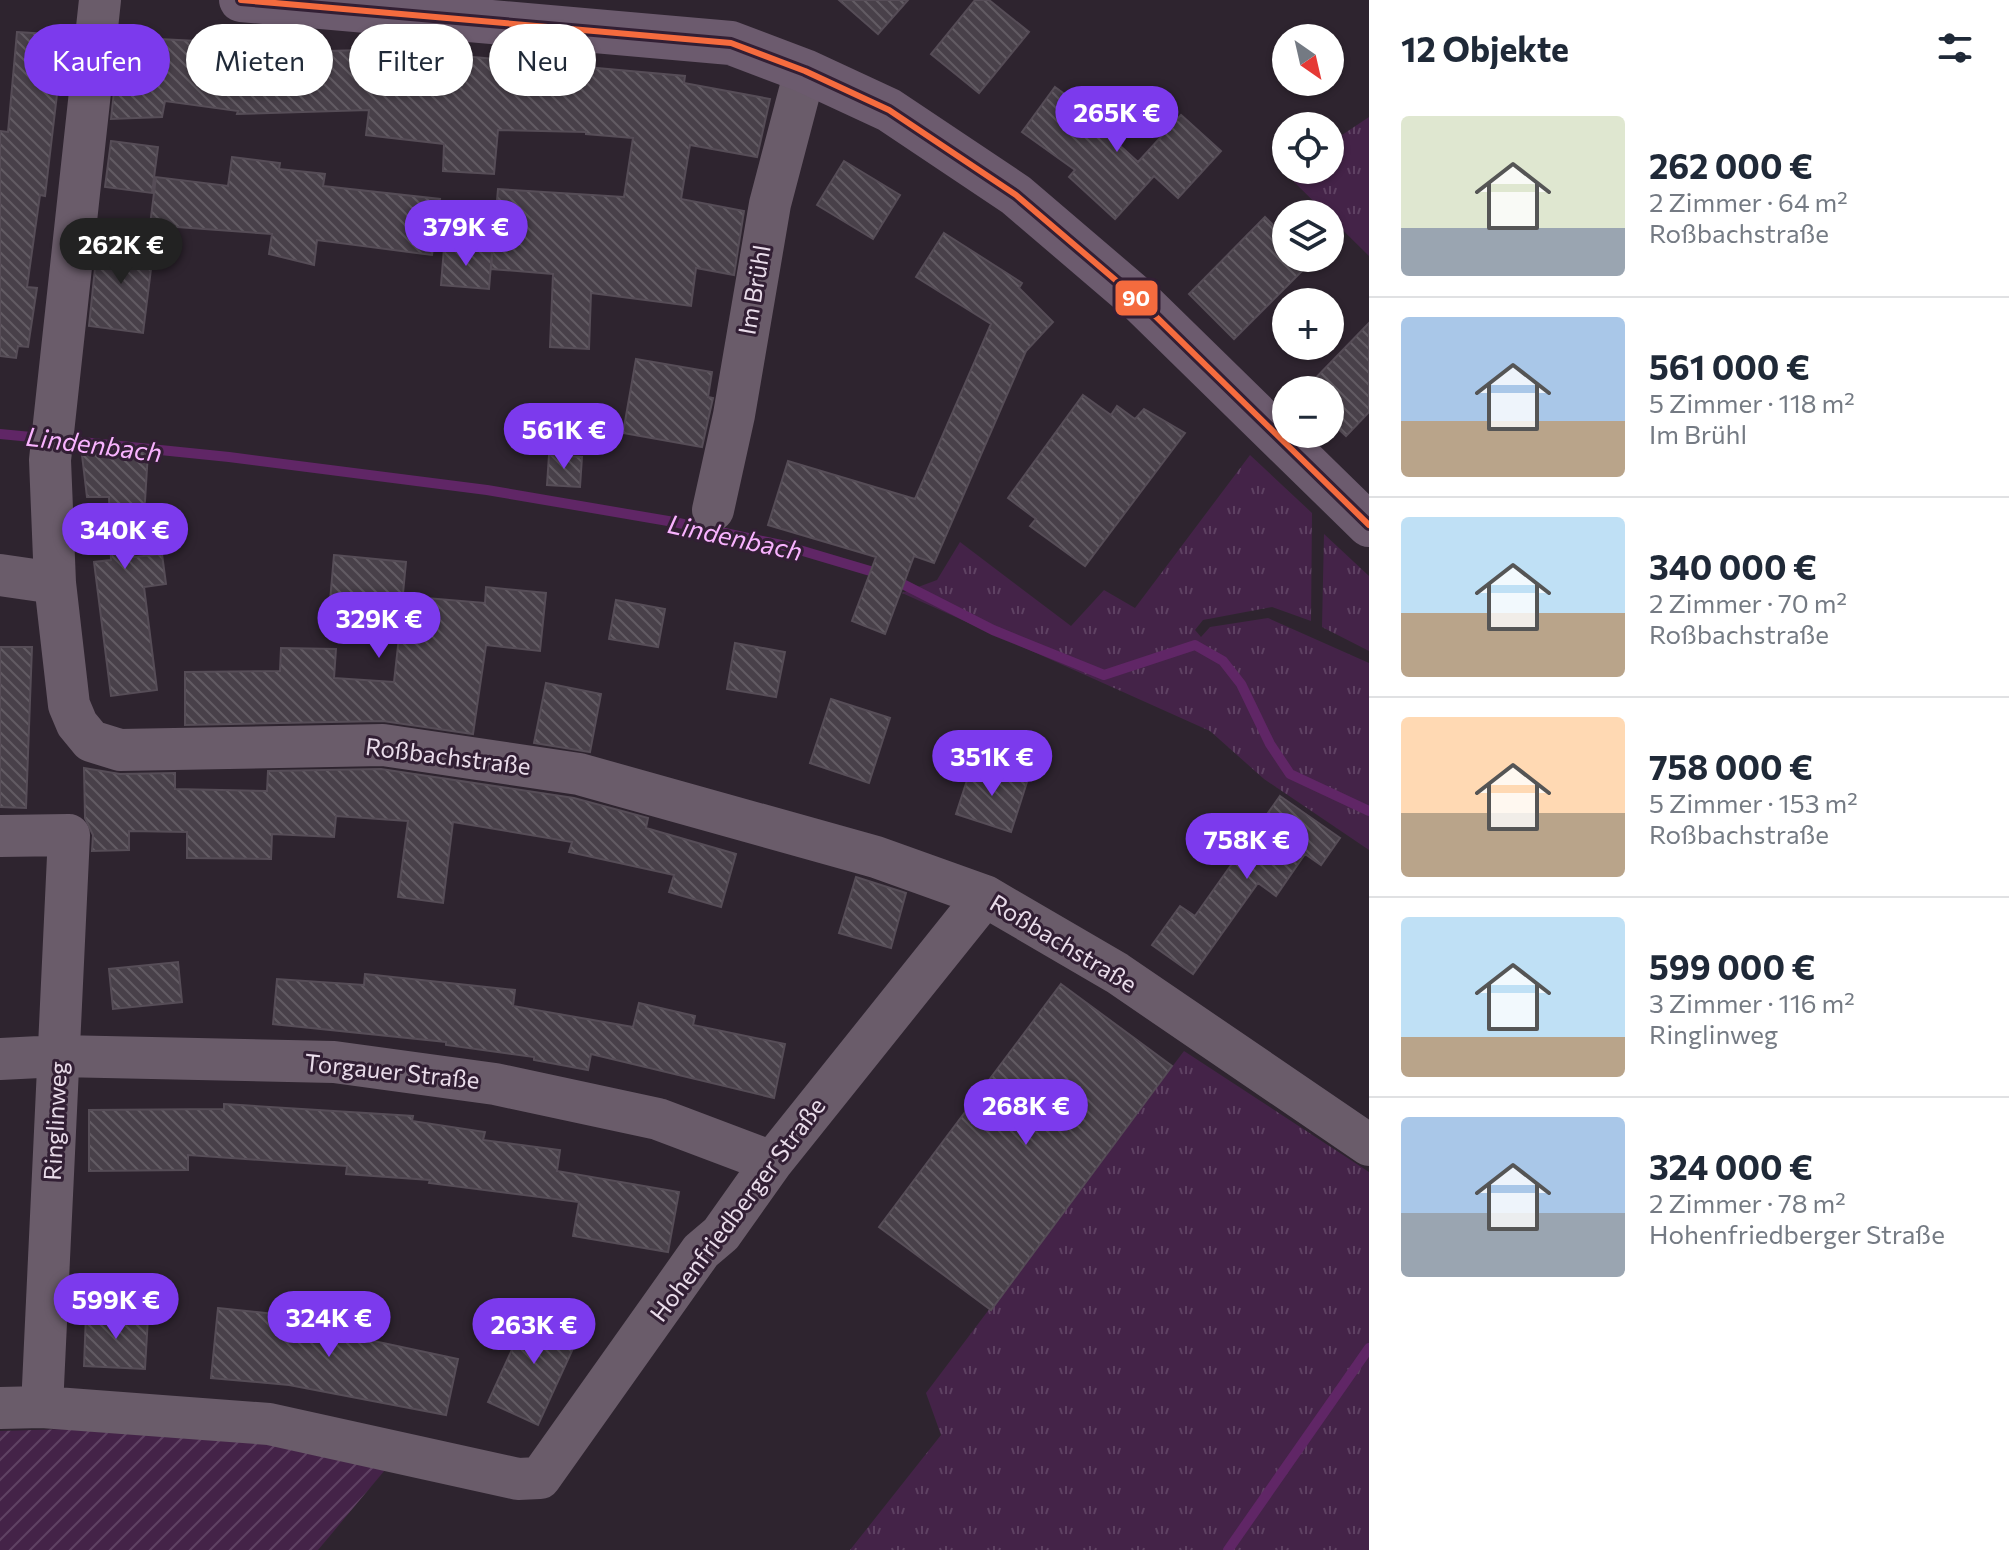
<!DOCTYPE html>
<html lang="de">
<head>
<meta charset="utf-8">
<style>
  :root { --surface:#fff; --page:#f6f6f7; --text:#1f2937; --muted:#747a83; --line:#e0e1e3; --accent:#7c3aed }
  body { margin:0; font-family:Commissioner,sans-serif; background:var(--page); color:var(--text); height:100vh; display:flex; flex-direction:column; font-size:30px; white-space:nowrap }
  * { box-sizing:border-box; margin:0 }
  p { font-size:26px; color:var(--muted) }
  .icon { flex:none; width:44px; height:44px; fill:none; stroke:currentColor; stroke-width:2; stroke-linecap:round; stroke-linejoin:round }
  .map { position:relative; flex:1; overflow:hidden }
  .side { display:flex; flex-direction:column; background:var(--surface); width:640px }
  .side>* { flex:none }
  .guide { position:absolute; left:24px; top:24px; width:760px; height:72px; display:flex; gap:16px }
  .needle { width:52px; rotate:146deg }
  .fabs { position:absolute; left:1272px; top:24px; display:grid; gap:16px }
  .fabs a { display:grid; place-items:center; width:72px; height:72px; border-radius:50%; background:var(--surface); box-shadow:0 2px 6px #0004; font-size:40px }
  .price { position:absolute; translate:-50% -68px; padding:0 18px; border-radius:28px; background:var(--accent); color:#fff; font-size:26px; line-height:52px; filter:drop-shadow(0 2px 4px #0008) }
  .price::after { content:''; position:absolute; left:50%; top:48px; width:24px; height:18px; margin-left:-12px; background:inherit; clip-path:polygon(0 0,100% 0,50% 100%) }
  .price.current { background:#222; color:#fff }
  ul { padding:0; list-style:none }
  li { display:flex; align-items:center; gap:24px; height:200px; padding:0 32px }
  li+li { border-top:2px solid var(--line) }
  li span { display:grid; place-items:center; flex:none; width:224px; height:160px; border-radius:8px; color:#555 }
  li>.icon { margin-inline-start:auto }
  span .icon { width:96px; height:96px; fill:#fffc; stroke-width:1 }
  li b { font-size:34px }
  h2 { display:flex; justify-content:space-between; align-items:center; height:96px; padding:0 32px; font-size:34px }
  .pill { padding:0 28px; border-radius:36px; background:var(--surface); box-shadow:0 2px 6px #0004; font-size:28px; line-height:72px }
  .pill.current { background:var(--accent); color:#fff }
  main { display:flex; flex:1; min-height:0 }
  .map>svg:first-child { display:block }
  .grass { fill:url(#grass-tufts) }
  .garden { fill:url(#garden-furrows) }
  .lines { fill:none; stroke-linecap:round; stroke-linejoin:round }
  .stream { stroke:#602666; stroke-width:10 }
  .building { fill:url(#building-back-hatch); stroke:#564d57; stroke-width:2 }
  .minor { stroke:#6a5c6a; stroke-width:42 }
  .major { stroke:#6c5b6e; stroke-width:44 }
  .bus-1-casing { stroke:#321f34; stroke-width:12 }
  .bus-1 { stroke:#f56b3e; stroke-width:6 }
  .labels { text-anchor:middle; stroke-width:6; stroke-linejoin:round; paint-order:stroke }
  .street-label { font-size:24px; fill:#e9dcea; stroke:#321f34 }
  .water-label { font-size:26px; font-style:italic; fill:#f9b3ff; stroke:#321f34 }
  .line-badge { stroke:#321f34; stroke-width:3 }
  .badge-label { font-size:22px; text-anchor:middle; font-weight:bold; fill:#fff }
</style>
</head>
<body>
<main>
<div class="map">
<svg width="1369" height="1550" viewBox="0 0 1369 1550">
  <defs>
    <pattern id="grass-tufts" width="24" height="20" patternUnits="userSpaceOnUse" patternTransform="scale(2)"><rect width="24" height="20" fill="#442348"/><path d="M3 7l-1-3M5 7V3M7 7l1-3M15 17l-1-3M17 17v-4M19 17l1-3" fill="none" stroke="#5f4263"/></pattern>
    <pattern id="garden-furrows" width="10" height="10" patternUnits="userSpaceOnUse" patternTransform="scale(2)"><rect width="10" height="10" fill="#442348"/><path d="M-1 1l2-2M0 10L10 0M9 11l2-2" fill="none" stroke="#5f4263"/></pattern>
    <pattern id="building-back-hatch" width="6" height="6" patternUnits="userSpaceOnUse" patternTransform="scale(2)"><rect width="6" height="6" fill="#484049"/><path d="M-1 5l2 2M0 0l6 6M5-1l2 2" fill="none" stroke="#625b63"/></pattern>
  </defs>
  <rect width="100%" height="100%" fill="#2e242f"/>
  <path class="grass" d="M 1369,117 L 1369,256 L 1285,173 L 1330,170 L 1330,143 Z
    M 1250,455 L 1312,513 L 1311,621 L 1272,607 L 1203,620 L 1195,630 L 1201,637 L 1210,627 L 1268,618 L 1369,663 L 1369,850 L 1264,779 L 1210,731 L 902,593 L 937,580 L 960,542 L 1071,626 L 1104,590 L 1135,608 Z
    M 1324,534 L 1369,576 L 1369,651 L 1322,627 Z
    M 1184,1051 L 1369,1172 L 1369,1550 L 850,1550 L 941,1435 L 926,1393 Z"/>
  <path class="garden" d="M 68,1429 L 243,1440 L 390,1464 L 318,1550 L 0,1550 L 0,1431 Z"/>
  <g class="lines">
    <path class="stream" d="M 0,434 L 42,438
      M 62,440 L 229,457 L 487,490 L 674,522 L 786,546 L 887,576 L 993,630 L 1104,675 L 1195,645 L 1223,661 L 1241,684 L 1270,744 L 1290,774 L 1369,811
      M 1228,1550 L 1369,1348"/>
  </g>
  <path class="building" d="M 839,0 L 908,0 L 878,34 Z
    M 975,0 L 989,0 L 1029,32 L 979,93 L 931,54 Z
    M 17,32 L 64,35 L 45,196 L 40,195 L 27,287 L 37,288 L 28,347 L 18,346 L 16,358 L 0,356 L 0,131 L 8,132 Z
    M 120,37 L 217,42 L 291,52 L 362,50 L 450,60 L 451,55 L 685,76 L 684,83 L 770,99 L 757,157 L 690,145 L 681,199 L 744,211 L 734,275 L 696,268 L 691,306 L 591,293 L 589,349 L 550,347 L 553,274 L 491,269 L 498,189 L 624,197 L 633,138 L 586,134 L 586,132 L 498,130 L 494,174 L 443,171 L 444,144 L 366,135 L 369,110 L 237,114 L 238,111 L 165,101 L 162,117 L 111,119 Z
    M 1055,87 L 1085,109 L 1083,112 L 1138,162 L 1181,115 L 1221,151 L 1178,198 L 1154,176 L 1115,219 L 1069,177 L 1075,170 L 1022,132 Z
    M 111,141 L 158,147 L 152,193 L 105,187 Z
    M 232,157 L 280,163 L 279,169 L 325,174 L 323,186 L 440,199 L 432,255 L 317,240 L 314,265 L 269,254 L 272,234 L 150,225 L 156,177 L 228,186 Z
    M 844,161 L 900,195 L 873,239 L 817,205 Z
    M 1265,217 L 1286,238 L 1286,258 L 1315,258 L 1234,339 L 1189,294 Z
    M 944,233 L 1022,283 L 1019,288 L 1053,322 L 1026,351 L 934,563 L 914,556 L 885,634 L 852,621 L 876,557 L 768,525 L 788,461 L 915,499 L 991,324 L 916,277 Z
    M 98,239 L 154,245 L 143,333 L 89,326 Z
    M 444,248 L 492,252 L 489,289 L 441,285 Z
    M 1369,323 L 1369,412 L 1346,436 L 1330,421 L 1330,390 L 1304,390 Z
    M 636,359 L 712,372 L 708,397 L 713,398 L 702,447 L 623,433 Z
    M 1083,395 L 1111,415 L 1117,406 L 1135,419 L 1144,409 L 1185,433 L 1085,566 L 1030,526 L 1036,519 L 1008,498 Z
    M 148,452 L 145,501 L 134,557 L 162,554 L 166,584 L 144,587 L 157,690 L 111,696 L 94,562 L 111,560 L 109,497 L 87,497 L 82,455 Z
    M 549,455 L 582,457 L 580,487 L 547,485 Z
    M 334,555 L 406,562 L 402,604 L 403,596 L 485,603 L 486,587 L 546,593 L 540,651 L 486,645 L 473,734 L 383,721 L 185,725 L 185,672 L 280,671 L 281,648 L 336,649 L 334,678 L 394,682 L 401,619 L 329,613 Z
    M 616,600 L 665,609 L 658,647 L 609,639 Z
    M 735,643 L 785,652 L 776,697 L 727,689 Z
    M 0,647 L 32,647 L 26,808 L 0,807 Z
    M 546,683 L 601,694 L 590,752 L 534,743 Z
    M 831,699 L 890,718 L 869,783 L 810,763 Z
    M 972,765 L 1027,782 L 1011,832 L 956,814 Z
    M 84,768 L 120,774 L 175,773 L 175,789 L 267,791 L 268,771 L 381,769 L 574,798 L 648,818 L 646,828 L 736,854 L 721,907 L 669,892 L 674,875 L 569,852 L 572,842 L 453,822 L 443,903 L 398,897 L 408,821 L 336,816 L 334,837 L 272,834 L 271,859 L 187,858 L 187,832 L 129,831 L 129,850 L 92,851 L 93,835 L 85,818 Z
    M 1280,796 L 1340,838 L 1321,865 L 1305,854 L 1276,896 L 1258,883 L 1193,974 L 1152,945 L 1180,906 L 1195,916 Z
    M 856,877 L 906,893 L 891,948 L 839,933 Z
    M 178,962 L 182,1002 L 113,1009 L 109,969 Z
    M 365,974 L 515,990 L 513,1006 L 633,1027 L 639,1003 L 695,1016 L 693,1025 L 785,1044 L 774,1098 L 591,1054 L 588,1070 L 534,1060 L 534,1057 L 446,1045 L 446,1042 L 273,1024 L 277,979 L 364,985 Z
    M 1061,984 L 1172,1066 L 991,1310 L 879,1227 Z
    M 224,1104 L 413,1116 L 412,1121 L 485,1132 L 483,1140 L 560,1150 L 557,1171 L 679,1192 L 668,1252 L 573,1236 L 579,1202 L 429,1183 L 430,1180 L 346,1174 L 347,1166 L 188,1155 L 188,1170 L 89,1171 L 89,1110 L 224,1109 Z
    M 218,1308 L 313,1318 L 314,1312 L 372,1321 L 369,1340 L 458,1359 L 446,1415 L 289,1385 L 211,1378 Z
    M 531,1308 L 581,1331 L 538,1425 L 488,1402 Z
    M 86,1314 L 148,1317 L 145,1369 L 84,1366 Z"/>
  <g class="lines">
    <path class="minor" d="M 100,0 L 50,460 L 55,583 L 69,705 L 77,724 L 91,741 L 120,750 L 383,745 L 579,774 L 876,857 L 985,896 L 1117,973 L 1369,1145
      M 713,510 L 734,415 L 770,204 L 805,71
      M 0,575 L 55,583
      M 0,836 L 69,835 L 42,1407
      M 0,1059 L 59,1056 L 334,1062 L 495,1084 L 658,1119 L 772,1162
      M 0,1408 L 42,1407 L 269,1424 L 518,1479 L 540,1478 L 701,1251 L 721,1234 L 772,1162 L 985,896"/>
    <path class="major" d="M 241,0 L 731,43 L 805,71 L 889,110 L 1016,195 L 1140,301 L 1369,525"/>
    <defs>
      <path id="bus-1" d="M 241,0 L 731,43 L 805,71 L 889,110 L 1016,195 L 1140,301 L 1369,525"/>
    </defs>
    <use href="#bus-1" class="bus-1-casing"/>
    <use href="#bus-1" class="bus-1"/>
  </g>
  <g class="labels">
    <g class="street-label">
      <text transform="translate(755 290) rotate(-80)" y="8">Im Brühl</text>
      <text transform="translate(448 757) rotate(7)" y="8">Roßbachstraße</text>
      <text transform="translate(1063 944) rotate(31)" y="8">Roßbachstraße</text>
      <text transform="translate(392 1072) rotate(6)" y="8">Torgauer Straße</text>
      <text transform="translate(56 1121) rotate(-87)" y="8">Ringlinweg</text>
      <text transform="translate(738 1210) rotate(-53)" y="8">Hohenfriedberger Straße</text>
    </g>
    <g class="water-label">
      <text transform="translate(94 445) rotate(7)" y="9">Lindenbach</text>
      <text transform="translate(735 538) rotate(12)" y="9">Lindenbach</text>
    </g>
  </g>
  <rect class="line-badge" x="1114" y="279" width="45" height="38" rx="8" fill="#f56b3e"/>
  <g class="badge-label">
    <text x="1136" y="306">90</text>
  </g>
</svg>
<div class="fabs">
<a><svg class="needle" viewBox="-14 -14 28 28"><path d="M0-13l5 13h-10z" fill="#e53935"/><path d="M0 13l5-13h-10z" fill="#747a83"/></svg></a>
<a><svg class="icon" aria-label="locate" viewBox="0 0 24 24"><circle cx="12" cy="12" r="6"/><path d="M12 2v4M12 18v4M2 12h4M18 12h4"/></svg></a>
<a><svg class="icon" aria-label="layers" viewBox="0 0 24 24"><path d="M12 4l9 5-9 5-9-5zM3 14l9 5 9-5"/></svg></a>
<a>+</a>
<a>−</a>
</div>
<b class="price" style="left:1117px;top:154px">265K €</b>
<b class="price" style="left:466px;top:268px">379K €</b>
<b class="price current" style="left:121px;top:286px">262K €</b>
<b class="price" style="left:564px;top:471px">561K €</b>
<b class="price" style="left:125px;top:571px">340K €</b>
<b class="price" style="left:379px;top:660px">329K €</b>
<b class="price" style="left:992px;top:798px">351K €</b>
<b class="price" style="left:1247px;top:881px">758K €</b>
<b class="price" style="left:1026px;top:1147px">268K €</b>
<b class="price" style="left:116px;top:1341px">599K €</b>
<b class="price" style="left:329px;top:1359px">324K €</b>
<b class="price" style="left:534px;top:1366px">263K €</b>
<div class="guide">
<a class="pill current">Kaufen</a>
<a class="pill">Mieten</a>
<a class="pill">Filter</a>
<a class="pill">Neu</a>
</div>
</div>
<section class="side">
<h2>12 Objekte<svg class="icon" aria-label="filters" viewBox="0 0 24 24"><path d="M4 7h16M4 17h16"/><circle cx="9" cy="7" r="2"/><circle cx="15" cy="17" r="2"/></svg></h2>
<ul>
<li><span style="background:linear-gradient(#dfe7d0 70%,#9aa5b1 0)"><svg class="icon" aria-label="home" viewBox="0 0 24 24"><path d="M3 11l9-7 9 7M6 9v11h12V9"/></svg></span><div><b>262 000 €</b><p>2 Zimmer · 64 m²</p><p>Roßbachstraße</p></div></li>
<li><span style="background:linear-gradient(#a9c7e8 65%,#b9a48a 0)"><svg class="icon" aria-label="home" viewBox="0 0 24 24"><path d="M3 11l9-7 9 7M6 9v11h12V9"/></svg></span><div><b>561 000 €</b><p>5 Zimmer · 118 m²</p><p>Im Brühl</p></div></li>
<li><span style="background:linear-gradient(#bfe0f5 60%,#b9a48a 0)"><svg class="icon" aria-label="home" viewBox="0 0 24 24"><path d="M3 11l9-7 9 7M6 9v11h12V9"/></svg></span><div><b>340 000 €</b><p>2 Zimmer · 70 m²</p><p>Roßbachstraße</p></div></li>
<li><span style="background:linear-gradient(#ffd9b3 60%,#b9a48a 0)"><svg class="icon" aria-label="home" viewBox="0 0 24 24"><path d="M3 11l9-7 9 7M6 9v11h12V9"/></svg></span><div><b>758 000 €</b><p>5 Zimmer · 153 m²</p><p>Roßbachstraße</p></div></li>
<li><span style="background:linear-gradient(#bfe0f5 75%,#b9a48a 0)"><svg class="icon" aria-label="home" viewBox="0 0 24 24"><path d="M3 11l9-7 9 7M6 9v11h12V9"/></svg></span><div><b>599 000 €</b><p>3 Zimmer · 116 m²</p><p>Ringlinweg</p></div></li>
<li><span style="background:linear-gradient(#a9c7e8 60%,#9aa5b1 0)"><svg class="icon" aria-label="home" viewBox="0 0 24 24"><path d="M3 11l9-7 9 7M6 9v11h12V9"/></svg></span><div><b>324 000 €</b><p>2 Zimmer · 78 m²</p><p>Hohenfriedberger Straße</p></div></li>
</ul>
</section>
</main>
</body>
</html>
